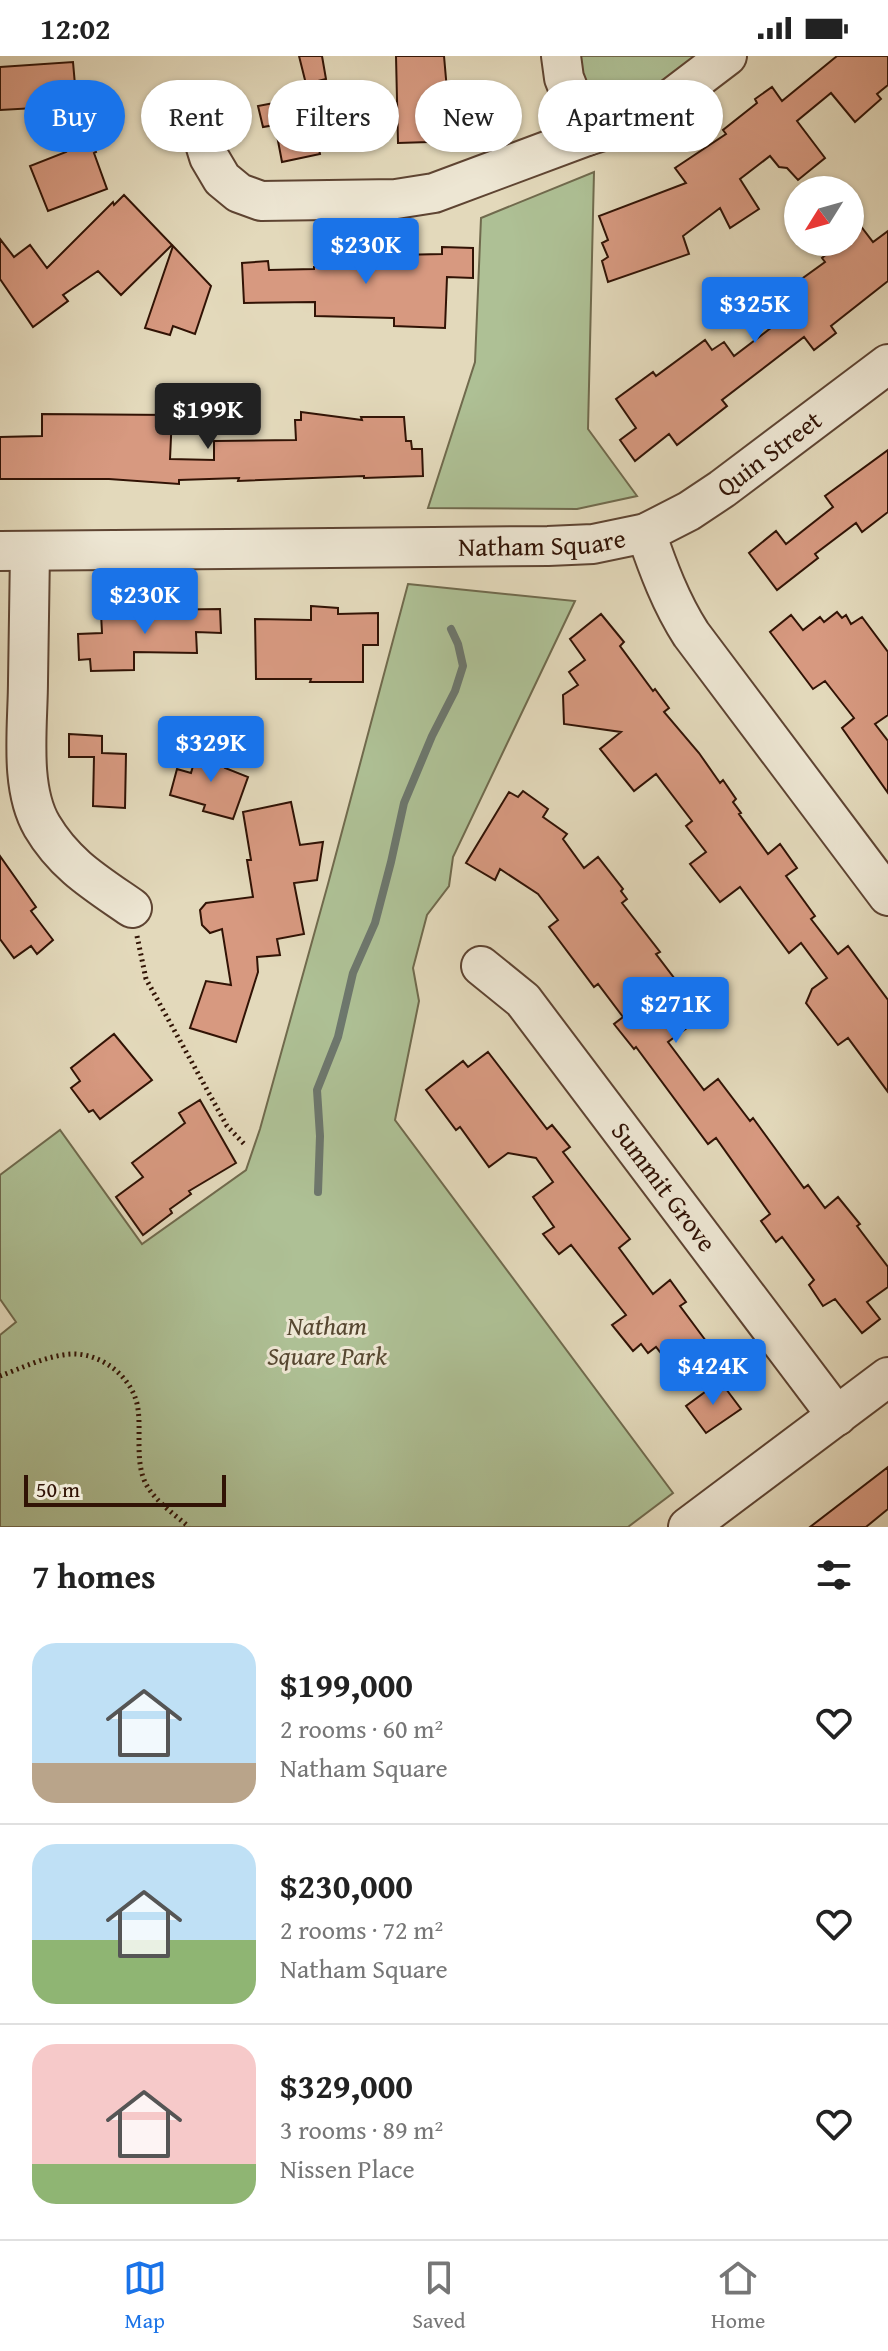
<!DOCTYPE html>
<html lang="en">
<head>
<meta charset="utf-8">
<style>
  :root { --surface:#fff; --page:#f2f2f2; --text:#222; --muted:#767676; --line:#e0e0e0; --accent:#1a73e8 }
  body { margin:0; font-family:"Gentium Book Plus",serif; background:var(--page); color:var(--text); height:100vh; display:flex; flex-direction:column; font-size:30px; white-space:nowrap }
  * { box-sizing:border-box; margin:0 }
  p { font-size:26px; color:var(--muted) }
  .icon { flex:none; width:44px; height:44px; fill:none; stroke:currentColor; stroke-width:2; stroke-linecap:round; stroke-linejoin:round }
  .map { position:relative; height:1471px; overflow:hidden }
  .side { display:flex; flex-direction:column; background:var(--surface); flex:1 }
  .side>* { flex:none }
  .guide { position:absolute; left:24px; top:24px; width:840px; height:72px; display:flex; gap:16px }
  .needle { width:52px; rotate:233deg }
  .tools { position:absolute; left:784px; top:120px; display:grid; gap:16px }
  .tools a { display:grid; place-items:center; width:80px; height:80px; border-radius:50%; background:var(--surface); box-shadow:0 2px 6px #0004; font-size:40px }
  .scale { position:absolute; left:24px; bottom:20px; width:202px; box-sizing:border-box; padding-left:8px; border:4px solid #311305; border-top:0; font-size:22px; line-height:28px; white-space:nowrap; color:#311305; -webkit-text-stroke:6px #ede6d3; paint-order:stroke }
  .price { position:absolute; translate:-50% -68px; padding:0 18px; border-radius:8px; background:var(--accent); color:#fff; font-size:26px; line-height:52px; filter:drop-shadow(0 2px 4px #0008) }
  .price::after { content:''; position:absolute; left:50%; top:48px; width:24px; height:18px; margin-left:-12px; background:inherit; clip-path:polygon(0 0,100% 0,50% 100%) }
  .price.on { background:#222; color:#fff }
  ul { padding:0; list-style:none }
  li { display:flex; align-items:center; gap:24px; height:200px; padding:0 32px }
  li+li { border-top:2px solid var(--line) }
  li span { display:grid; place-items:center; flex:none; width:224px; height:160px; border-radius:24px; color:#555 }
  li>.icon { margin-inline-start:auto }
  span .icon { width:96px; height:96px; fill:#fffc; stroke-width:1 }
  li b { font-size:34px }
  h2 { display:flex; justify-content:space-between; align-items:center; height:96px; padding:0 32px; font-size:34px }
  .chip { padding:0 28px; border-radius:36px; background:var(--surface); box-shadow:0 2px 6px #0004; font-size:28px; line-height:72px }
  .chip.on { background:var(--accent); color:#fff }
  .status { display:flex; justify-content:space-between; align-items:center; height:56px; padding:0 40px; background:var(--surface); direction:ltr }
  .status svg { height:22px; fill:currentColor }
  .tabs { display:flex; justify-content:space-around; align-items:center; height:112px; border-top:2px solid var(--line); background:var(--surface); font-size:22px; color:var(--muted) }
  .tabs a { display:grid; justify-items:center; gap:4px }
  .tabs .on { color:var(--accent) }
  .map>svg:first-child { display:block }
  .green { fill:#aec095; stroke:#706a4d; stroke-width:2 }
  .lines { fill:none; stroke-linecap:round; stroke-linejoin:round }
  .stream { stroke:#6d776d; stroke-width:8 }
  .building { fill:#d79980; stroke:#311305; stroke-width:2 }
  .minor-casing { stroke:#5e4432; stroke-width:42 }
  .path { stroke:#311305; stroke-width:5; stroke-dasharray:2 4; stroke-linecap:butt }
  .minor { stroke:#ede6d3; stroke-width:38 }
  .labels { text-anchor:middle; stroke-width:6; stroke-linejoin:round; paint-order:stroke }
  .street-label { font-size:26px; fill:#311305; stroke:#ede6d3 }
  .park-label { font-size:26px; font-style:italic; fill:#564730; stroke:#ede6d3 }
</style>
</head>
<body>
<div class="status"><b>12:02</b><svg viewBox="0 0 49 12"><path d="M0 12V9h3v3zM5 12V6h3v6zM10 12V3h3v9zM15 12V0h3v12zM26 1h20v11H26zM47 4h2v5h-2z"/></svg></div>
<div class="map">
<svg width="888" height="1471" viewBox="0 0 888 1471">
  <rect width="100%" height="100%" fill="#e3d9bb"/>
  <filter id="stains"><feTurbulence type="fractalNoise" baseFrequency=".0025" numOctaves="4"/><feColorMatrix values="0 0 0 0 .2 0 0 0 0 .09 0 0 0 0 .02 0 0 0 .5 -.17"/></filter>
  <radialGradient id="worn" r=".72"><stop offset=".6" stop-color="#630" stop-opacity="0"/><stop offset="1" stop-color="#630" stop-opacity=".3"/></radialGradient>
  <path class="green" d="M 574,0 L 707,0 L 621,54 C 586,50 584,29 574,0 Z
    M 594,116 L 588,373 L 637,440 L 577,453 L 428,452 L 475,306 L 481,162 Z
    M 408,528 L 575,545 L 453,801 L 449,830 L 427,859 L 413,912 L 419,945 L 395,1064 L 673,1437 L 628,1471 L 0,1471 L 0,1279 L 16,1266 L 0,1243 L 0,1119 L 60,1074 L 142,1188 L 246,1114 L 260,1073 L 328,828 Z"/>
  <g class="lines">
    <path class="stream" d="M 318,1136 L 320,1080 L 317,1034 L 338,981 L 353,917 L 375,867 L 391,806 L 404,747 L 432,680 L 455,635 L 463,610 L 458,588 L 451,573"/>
  </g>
  <path class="building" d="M 299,0 L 322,0 L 326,23 L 306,28 Z
    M 396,0 L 444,0 L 449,57 L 464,57 L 464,80 L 428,80 L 429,86 L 398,87 Z
    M 837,0 L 888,0 L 888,29 L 877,38 L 881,43 L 855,66 L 831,37 L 797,65 L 825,102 L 798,124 L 787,112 L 779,111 L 770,100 L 740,123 L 759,153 L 730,172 L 720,152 L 683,180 L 689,198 L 608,226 L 602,205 L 608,201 L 602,187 L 608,184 L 599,160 L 686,127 L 675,112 L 726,78 L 723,74 L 757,47 L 755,43 L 772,31 L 782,45 Z
    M 73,6 L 75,29 L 68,30 L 96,96 L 94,97 L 107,133 L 48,155 L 30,110 L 66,96 L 51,61 L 37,62 L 35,52 L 0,54 L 0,11 Z
    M 321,38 L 328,72 L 315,74 L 320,98 L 282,106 L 275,69 L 263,71 L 258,50 Z
    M 124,139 L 172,189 L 121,239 L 98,215 L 63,239 L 68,245 L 33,271 L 0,223 L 0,183 L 14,201 L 30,189 L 47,212 L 113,146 L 114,149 Z
    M 850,156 L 873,186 L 888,175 L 888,225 L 831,270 L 836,277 L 814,294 L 804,281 L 722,344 L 727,350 L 677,389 L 669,378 L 635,405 L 620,384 L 636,372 L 616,343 L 653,316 L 656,320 L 705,284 L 712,294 L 724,286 L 734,300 L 776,268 L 764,250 L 825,206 L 822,202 L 841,186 L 850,186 Z
    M 173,190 L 211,230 L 195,278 L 173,270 L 170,279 L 145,272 Z
    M 442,191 L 473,192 L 473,222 L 447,221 L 445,272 L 394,270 L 394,262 L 315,260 L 315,246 L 244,247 L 242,207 L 268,205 L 269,214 L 314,213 L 314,211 L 323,211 L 323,202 L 397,203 L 397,199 L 442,198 Z
    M 301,356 L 362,364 L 361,361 L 404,361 L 406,385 L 411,385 L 412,393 L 422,393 L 423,420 L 364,422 L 364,420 L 238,425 L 239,422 L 179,424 L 179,428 L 109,423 L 0,423 L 0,381 L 42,380 L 42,358 L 172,359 L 170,403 L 214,404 L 214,385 L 296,384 L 295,364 L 301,364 Z
    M 888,394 L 888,456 L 862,476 L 856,467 L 815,498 L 818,502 L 777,534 L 749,497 L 776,475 L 786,488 L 833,451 L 825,440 Z
    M 311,550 L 338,552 L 338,558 L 378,557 L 378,589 L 363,589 L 363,626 L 310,626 L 311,623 L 256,623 L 255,563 L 311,564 Z
    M 220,553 L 221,577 L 196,576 L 197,597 L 134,596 L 134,614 L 91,615 L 90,603 L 79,604 L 78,578 L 102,577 L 101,557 L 149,558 L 149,554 Z
    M 837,556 L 842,562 L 846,559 L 851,568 L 862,561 L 888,596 L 888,659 L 875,668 L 888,685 L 888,737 L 842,672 L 854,662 L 825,625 L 813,633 L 770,576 L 791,559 L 803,574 L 820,561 L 824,566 Z
    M 601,558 L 624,586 L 620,590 L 653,635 L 655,633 L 669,652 L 664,656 L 699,697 L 720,727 L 723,724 L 736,743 L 733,746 L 741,757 L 739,758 L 768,798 L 780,788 L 797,812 L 786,820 L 815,860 L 811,863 L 838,898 L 848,890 L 888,944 L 888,1036 L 848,982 L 838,989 L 806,947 L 812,933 L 827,922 L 801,887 L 789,897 L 740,831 L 720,846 L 690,808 L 706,796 L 686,770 L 692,765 L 656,718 L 634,735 L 600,693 L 621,676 L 564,668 L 563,639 L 578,629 L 569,616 L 585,604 L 570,583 Z
    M 69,678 L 102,680 L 102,697 L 126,698 L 125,752 L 93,750 L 94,701 L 69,701 Z
    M 199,689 L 229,698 L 225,712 L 248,721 L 233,763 L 203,755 L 205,749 L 170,739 L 177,713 L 191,717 Z
    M 523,735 L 548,753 L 543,761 L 567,778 L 563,783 L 584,812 L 598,801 L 623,833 L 621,835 L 627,843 L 622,847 L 660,896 L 656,898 L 703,960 L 668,986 L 704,1034 L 718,1023 L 750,1065 L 753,1062 L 804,1132 L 808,1129 L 825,1152 L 838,1141 L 860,1168 L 857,1170 L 888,1211 L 888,1231 L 867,1246 L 880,1263 L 862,1277 L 835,1243 L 823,1250 L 809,1229 L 814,1224 L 782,1181 L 776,1186 L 761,1165 L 770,1158 L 716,1082 L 708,1088 L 636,991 L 634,993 L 614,968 L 623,961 L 598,928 L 594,931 L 549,871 L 558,864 L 538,838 L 500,813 L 495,824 L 466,807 L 509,736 L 518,741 Z
    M 291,746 L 300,789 L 323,786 L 317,824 L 294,827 L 304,878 L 277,883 L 280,899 L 257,901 L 258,916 L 236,986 L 190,972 L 206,925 L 231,929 L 222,873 L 210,877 L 202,869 L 200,854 L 206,847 L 253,841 L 247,804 L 251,804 L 243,756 Z
    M 0,800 L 36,851 L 31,855 L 53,884 L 37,898 L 31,890 L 14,902 L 0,883 Z
    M 114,978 L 152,1024 L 100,1063 L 93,1054 L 89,1056 L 71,1032 L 80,1025 L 71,1012 Z
    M 488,996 L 547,1073 L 552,1069 L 570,1091 L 563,1096 L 630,1183 L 619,1192 L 653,1238 L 670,1224 L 686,1246 L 680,1250 L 706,1285 L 681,1305 L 672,1294 L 664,1301 L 656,1291 L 648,1297 L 641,1288 L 633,1295 L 612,1269 L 626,1259 L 571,1189 L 559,1198 L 543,1178 L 554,1171 L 533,1141 L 553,1126 L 536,1102 L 508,1097 L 489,1111 L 460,1071 L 456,1074 L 426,1034 L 463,1005 L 468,1011 Z
    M 200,1044 L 236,1107 L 189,1135 L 191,1138 L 170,1153 L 172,1157 L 143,1179 L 116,1141 L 143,1121 L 132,1107 L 185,1067 L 179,1057 Z
    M 720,1325 L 741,1353 L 706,1377 L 686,1350 Z
    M 888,1411 L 888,1453 L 866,1471 L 810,1471 Z"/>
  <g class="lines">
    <defs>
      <g id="minor">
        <path d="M 561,0 L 564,22 L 587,80"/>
        <path d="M 192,46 L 209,101 L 222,123 L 239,137 L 261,145 L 396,143 L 434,137 L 587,80 L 619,70 L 660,51 L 727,0"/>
        <path d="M 646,477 C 658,512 671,547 691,578 L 888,840"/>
        <path id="s1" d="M 0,495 L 548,490 L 593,488 L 646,477 L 689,455 L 722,433 L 888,308"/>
        <path d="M 30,496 C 29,539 29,582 28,625 C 28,669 19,731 42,770 C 65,809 96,827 132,852"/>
        <path id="s2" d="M 481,910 L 523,944 L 837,1360"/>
        <path d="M 688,1471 L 888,1321"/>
      </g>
    </defs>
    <use href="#minor" class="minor-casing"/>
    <path class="path" d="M 137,880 L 146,923 L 227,1070 L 246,1090
      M 0,1320 C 22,1312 48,1299 72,1298 C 102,1297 134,1322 138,1353 C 141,1374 136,1400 143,1421 C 150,1442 173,1457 189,1471"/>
    <use href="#minor" class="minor"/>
  </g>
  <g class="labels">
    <g class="street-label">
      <text dy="9" stroke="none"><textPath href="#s1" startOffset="794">Quin Street</textPath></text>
      <text dy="9" stroke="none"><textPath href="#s1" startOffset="542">Natham Square</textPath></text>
      <text dy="9" stroke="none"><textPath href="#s2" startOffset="288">Summit Grove</textPath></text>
    </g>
    <g class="park-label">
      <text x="327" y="1279">Natham<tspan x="327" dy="30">Square Park</tspan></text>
    </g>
  </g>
  <rect width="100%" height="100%" filter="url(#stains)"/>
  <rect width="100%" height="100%" fill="url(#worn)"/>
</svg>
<div class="tools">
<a><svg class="needle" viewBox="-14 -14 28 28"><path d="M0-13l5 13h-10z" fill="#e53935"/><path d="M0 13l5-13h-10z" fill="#767676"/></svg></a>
</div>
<div class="scale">50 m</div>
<b class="price" style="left:366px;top:230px">$230K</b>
<b class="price" style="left:755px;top:289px">$325K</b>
<b class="price on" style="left:208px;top:395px">$199K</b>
<b class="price" style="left:145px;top:580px">$230K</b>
<b class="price" style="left:211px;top:728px">$329K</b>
<b class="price" style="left:676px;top:989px">$271K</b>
<b class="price" style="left:713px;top:1351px">$424K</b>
<div class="guide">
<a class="chip on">Buy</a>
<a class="chip">Rent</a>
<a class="chip">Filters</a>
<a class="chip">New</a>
<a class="chip">Apartment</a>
</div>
</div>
<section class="side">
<h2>7 homes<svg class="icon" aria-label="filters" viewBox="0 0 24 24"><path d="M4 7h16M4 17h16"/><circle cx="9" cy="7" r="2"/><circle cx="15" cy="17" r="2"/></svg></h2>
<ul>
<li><span style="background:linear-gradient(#bfe0f5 75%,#b9a48a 0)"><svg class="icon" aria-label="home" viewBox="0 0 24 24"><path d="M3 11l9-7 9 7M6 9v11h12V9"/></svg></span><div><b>$199,000</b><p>2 rooms · 60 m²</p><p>Natham Square</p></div><svg class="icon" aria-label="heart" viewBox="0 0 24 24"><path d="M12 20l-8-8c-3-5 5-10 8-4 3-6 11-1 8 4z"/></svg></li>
<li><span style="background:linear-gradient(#bfe0f5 60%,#8fb573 0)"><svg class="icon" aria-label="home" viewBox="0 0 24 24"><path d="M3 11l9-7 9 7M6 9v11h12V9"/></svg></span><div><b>$230,000</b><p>2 rooms · 72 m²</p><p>Natham Square</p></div><svg class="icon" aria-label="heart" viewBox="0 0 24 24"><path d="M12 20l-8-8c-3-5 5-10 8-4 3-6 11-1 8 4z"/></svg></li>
<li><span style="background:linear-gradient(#f6c9c9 75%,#8fb573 0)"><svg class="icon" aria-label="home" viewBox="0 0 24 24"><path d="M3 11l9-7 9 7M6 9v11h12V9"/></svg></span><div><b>$329,000</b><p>3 rooms · 89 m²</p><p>Nissen Place</p></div><svg class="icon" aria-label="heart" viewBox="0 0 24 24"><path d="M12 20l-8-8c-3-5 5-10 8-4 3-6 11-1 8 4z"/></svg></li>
</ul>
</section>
<nav class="tabs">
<a class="on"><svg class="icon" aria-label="map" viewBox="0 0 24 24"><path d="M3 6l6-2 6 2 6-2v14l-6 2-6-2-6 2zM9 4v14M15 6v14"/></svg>Map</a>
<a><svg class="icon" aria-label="saved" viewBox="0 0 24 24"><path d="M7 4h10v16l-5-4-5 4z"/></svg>Saved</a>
<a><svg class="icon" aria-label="home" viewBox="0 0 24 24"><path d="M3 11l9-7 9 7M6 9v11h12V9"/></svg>Home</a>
</nav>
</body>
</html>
